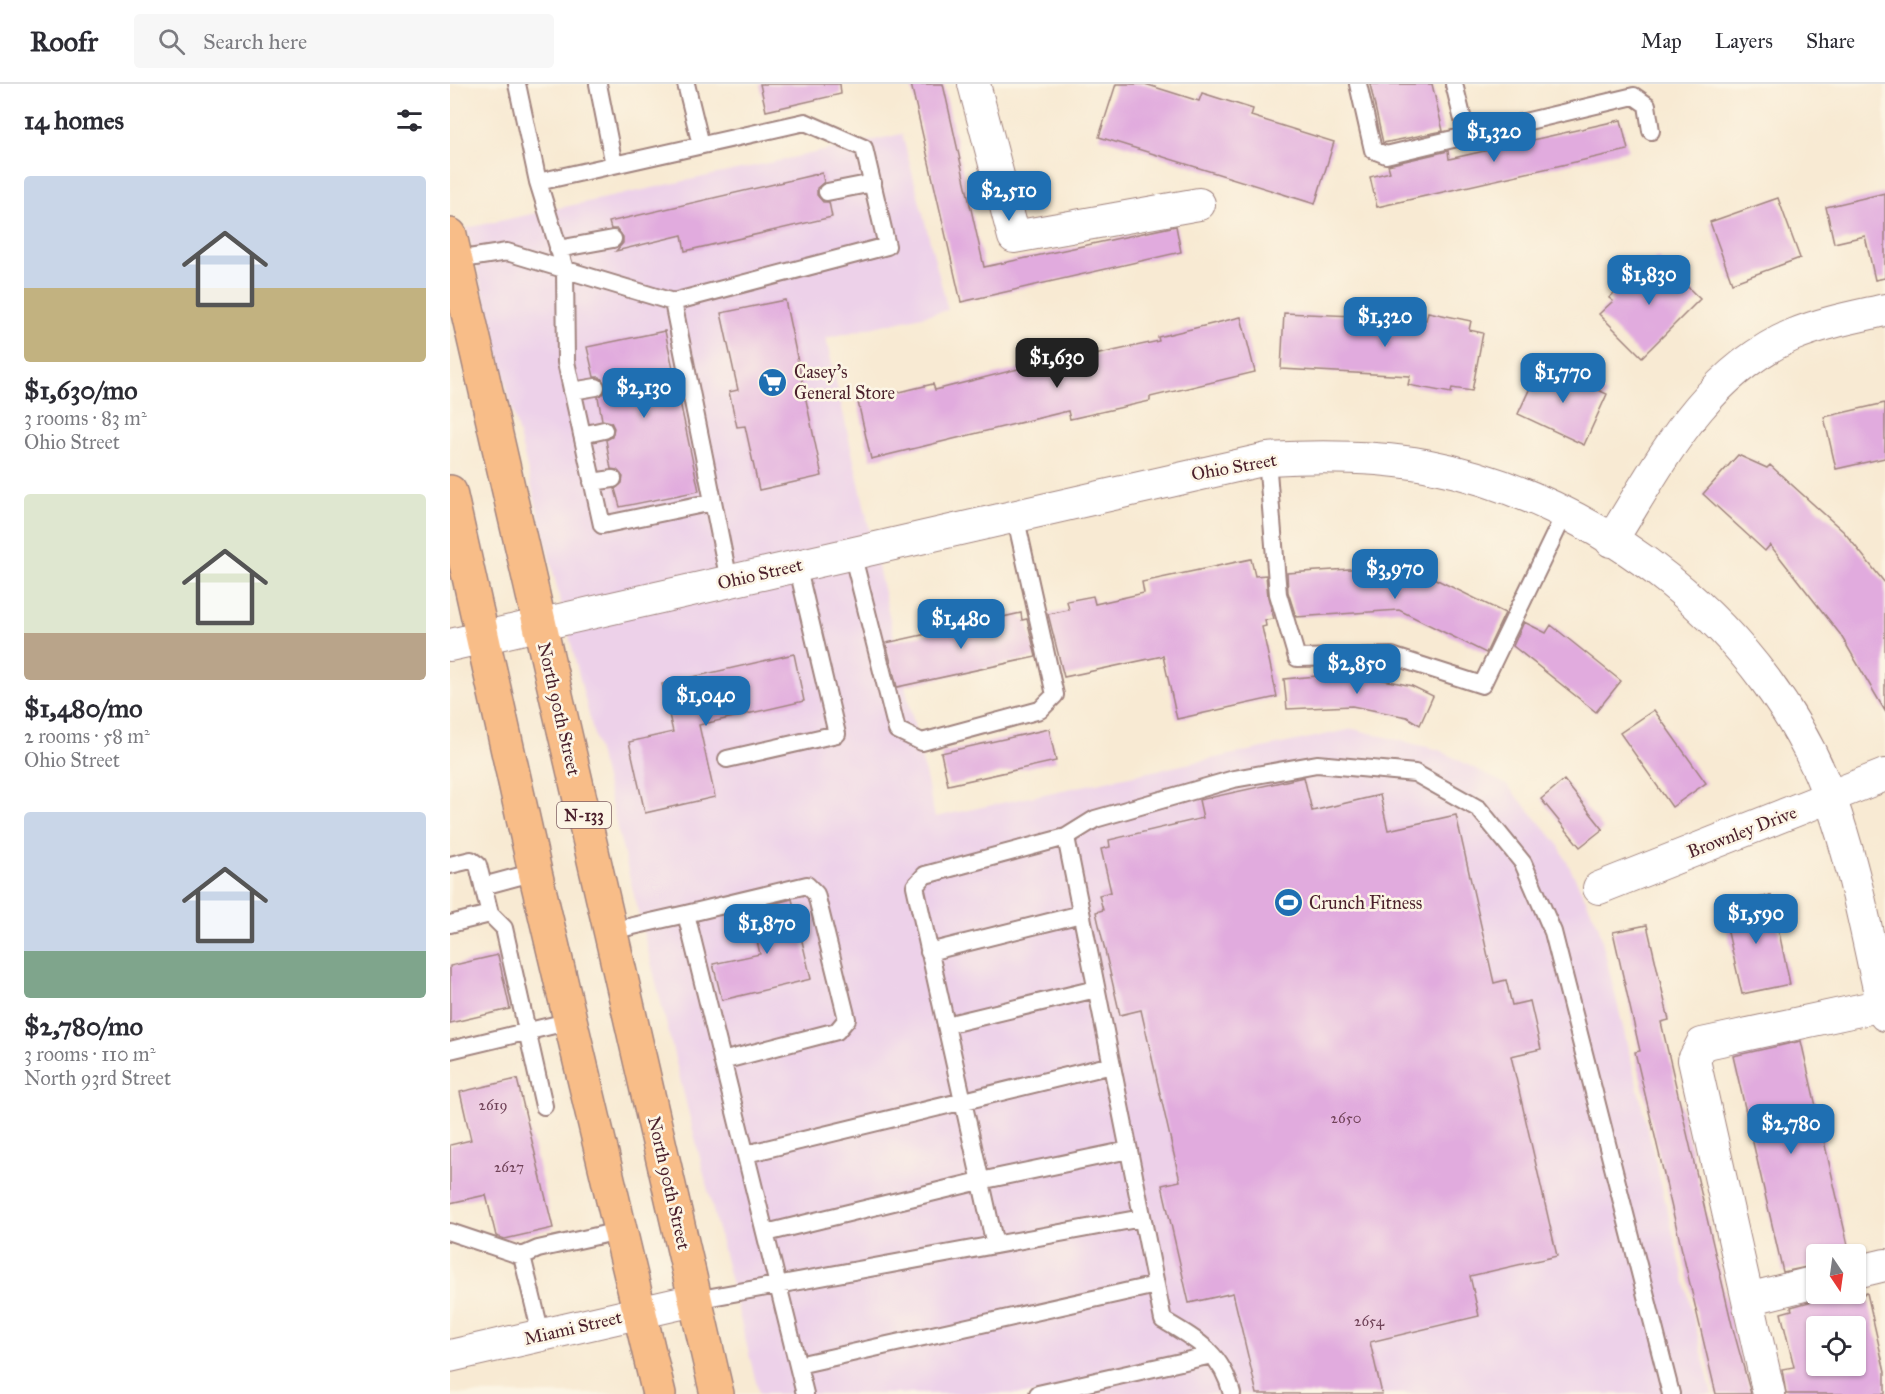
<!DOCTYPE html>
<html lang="en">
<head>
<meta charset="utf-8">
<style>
  :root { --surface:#fff; --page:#f7f7f7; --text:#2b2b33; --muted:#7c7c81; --line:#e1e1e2; --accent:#1f6fb2 }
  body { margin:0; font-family:"IM FELL Great Primer",serif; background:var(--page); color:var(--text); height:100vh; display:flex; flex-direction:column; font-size:22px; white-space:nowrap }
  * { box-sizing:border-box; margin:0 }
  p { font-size:20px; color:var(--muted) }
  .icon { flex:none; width:33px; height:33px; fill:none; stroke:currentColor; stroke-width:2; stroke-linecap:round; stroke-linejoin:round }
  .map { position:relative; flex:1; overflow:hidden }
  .side { display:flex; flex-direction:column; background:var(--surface); width:450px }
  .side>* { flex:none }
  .needle { width:39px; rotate:167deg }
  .tools { position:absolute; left:1356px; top:1160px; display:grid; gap:12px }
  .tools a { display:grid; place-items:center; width:60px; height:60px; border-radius:6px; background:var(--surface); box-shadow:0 2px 4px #0004; font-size:30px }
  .price { position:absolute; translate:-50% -51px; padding:0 14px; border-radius:12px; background:var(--accent); color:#fff; font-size:20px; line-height:39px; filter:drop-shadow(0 2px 3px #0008) }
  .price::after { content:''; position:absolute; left:50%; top:36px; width:18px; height:14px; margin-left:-9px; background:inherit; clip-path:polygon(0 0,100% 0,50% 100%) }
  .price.on { background:#222; color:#fff }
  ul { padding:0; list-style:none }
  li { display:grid; align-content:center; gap:12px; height:318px; padding:0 24px }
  li span { display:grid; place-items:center; height:186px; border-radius:6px; color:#555 }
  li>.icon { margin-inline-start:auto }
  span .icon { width:108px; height:108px; fill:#fffc; stroke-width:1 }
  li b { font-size:26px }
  h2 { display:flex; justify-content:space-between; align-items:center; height:72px; padding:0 24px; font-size:26px }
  header { display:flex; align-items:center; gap:36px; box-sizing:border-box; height:84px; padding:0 30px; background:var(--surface); border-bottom:2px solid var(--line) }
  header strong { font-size:28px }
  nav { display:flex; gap:33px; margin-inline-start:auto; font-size:21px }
  .search { width:420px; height:54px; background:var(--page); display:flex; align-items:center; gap:15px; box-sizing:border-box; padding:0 21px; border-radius:6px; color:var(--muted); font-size:22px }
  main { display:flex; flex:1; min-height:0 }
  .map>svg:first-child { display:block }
  .built { fill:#edd1e9 }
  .building { fill:#e1abde; fill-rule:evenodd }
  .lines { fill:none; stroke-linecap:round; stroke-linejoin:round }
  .service-casing { stroke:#a1847f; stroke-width:20 }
  .minor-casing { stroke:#a1847f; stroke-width:34 }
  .primary-casing { stroke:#a1847f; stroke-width:36 }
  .service { stroke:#fff; stroke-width:16 }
  .minor { stroke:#fff; stroke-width:32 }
  .primary { stroke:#f8bd88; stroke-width:33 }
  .labels { text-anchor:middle; stroke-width:5; stroke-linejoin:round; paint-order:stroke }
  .number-label { font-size:15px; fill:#704258 }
  .shield { fill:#fcf5e5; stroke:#7f5f63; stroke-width:1.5 }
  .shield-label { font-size:16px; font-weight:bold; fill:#4a1f2b }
  .poi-label { font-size:18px; fill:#4a1f2b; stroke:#fcf5e5; text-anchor:start }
  .street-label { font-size:18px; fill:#4a1f2b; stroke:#fcf5e5 }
</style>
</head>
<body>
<header>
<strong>Roofr</strong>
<div class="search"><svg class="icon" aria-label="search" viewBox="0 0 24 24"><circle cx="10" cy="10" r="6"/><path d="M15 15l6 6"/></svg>Search here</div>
<nav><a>Map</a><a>Layers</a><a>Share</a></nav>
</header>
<main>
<section class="side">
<h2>14 homes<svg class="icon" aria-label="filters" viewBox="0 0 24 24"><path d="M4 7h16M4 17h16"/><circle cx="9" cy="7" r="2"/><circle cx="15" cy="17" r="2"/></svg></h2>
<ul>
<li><span style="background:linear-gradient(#c9d6e8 60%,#c2b280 0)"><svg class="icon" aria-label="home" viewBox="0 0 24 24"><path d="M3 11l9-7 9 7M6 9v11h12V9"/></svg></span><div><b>$1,630/mo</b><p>3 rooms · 83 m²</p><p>Ohio Street</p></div></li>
<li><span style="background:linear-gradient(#dfe7d0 75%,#b9a48a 0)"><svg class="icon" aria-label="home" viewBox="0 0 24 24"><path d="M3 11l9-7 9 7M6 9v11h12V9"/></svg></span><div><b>$1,480/mo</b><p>2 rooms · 58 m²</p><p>Ohio Street</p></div></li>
<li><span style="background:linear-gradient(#c9d6e8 75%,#7fa58c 0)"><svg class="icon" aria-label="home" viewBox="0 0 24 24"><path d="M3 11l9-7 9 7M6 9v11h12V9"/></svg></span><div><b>$2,780/mo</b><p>3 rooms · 110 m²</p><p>North 93rd Street</p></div></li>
</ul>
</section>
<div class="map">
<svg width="1435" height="1310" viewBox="0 0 1435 1310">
  <rect width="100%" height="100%" fill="#fcf5e5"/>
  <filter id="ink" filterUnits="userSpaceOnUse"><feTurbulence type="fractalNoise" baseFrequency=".0167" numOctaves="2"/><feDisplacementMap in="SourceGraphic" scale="12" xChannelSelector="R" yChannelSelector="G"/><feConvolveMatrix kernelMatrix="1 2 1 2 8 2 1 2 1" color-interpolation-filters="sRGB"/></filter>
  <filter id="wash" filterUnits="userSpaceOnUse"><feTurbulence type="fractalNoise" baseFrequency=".008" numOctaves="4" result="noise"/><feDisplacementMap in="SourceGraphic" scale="24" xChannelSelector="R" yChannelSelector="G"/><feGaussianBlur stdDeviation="1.35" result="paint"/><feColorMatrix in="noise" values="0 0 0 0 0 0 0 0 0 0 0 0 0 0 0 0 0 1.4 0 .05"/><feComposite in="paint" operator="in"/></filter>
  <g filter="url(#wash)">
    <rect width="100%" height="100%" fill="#f8ead3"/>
    <path class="built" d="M 452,50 L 498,226 L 376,254 L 485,733 L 903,645 L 989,666 L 1057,701 L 1107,758 L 1148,840 L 1262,1310 L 309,1310 L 17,144 Z"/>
    <g id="blocks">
      <path class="building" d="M 310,0 L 390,0 L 391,10 L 316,27 Z
        M 461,0 L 493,0 L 534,183 L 726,142 L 731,168 L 511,218 Z
        M 666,0 L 695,0 L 749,17 L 752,9 L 803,25 L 801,32 L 884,58 L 865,120 L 649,53 Z
        M 920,0 L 982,0 L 993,47 L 933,59 Z
        M 1171,36 L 1178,66 L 927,123 L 920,93 L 940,88 L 938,81 L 998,67 L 999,75 Z
        M 372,89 L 374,98 L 367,104 L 367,111 L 373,118 L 379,118 L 382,133 L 235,167 L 232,151 L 166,167 L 173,159 L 173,153 L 167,145 L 161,145 L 159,138 Z
        M 1435,109 L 1435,194 L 1425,196 L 1415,152 L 1384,159 L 1376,123 Z
        M 1328,114 L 1350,174 L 1282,199 L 1260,138 Z
        M 1207,173 L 1250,215 L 1192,273 L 1149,230 L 1163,217 L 1159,214 L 1190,183 L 1193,187 Z
        M 335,216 L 372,392 L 309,406 L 295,342 L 287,343 L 279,308 L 288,306 L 271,229 Z
        M 978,228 L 1021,237 L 1019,246 L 1033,249 L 1022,307 L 1002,304 L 1001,309 L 958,301 L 960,292 L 831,285 L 834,229 L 952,234 L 952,231 L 976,236 Z
        M 791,233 L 805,288 L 700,313 L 700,317 L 620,335 L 618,327 L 421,375 L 408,318 L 483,300 L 485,306 L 584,281 L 585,284 L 709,257 L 708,253 Z
        M 215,247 L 249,407 L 170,423 L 165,405 L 172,399 L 173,393 L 167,386 L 161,385 L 156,356 L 162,353 L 164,344 L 161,338 L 152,336 L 148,313 L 156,307 L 156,301 L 150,293 L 144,293 L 137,263 Z
        M 1091,280 L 1157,310 L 1134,361 L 1068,330 Z
        M 1435,319 L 1435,374 L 1386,385 L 1374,333 Z
        M 1288,371 L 1317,384 L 1320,381 L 1394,448 L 1435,499 L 1435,627 L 1390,550 L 1320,461 L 1315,467 L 1253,410 Z
        M 801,475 L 805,492 L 816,491 L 818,513 L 824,535 L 815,536 L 816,542 L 812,543 L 827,613 L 727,635 L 713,572 L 614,593 L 598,530 L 619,526 L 617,517 L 643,512 L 645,520 L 694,509 L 692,498 Z
        M 947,482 L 967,486 L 1055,529 L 1036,569 L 949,526 L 846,533 L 838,508 L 837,489 Z
        M 571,529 L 572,536 L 577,535 L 586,573 L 447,603 L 436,559 Z
        M 1074,538 L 1096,549 L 1101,541 L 1171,597 L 1146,628 L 1063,562 Z
        M 344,570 L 354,617 L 249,641 L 265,713 L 195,729 L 179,658 L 223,648 L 212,600 Z
        M 901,589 L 962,602 L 983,612 L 970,641 L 957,633 L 902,622 L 837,625 L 834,595 Z
        M 1204,626 L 1256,699 L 1222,723 L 1170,649 Z
        M 599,645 L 606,677 L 498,701 L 491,669 Z
        M 854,693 L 862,727 L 930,711 L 938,746 L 1006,731 L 1044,899 L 1056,896 L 1062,921 L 1080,917 L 1091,965 L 1061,972 L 1107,1172 L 1020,1192 L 1029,1232 L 920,1258 L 932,1310 L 807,1310 L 783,1209 L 739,1219 L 712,1101 L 730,1097 L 691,926 L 670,931 L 646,828 L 653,826 L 649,811 L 661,808 L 651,765 L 660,763 L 659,756 L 753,734 L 749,716 Z
        M 1114,696 L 1153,745 L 1130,763 L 1091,715 Z
        M 1321,811 L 1340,900 L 1292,910 L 1272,822 Z
        M 342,815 L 361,895 L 272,916 L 263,880 L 310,870 L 300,826 Z
        M 1197,841 L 1219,936 L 1211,938 L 1282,1241 L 1301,1310 L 1266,1310 L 1185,968 L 1190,967 L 1163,848 Z
        M 48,871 L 60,925 L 0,939 L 0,882 Z
        M 1351,957 L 1400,1170 L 1366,1170 L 1366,1181 L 1333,1188 L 1283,972 Z
        M 67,995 L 103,1144 L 55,1155 L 46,1152 L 36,1111 L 0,1119 L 0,1061 L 21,1056 L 10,1008 Z
        M 1406,1205 L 1408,1206 L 1410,1211 L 1417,1209 L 1435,1288 L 1435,1310 L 1336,1310 L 1332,1285 L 1344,1283 L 1331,1229 L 1342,1226 L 1341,1223 L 1370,1215 L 1380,1209 L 1406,1209 ZM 1366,1242 L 1406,1242 L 1406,1281 L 1366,1281 Z"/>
    </g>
  </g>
  <g filter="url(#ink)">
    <use href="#blocks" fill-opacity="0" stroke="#a1847f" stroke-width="1.5"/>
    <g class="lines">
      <defs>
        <path id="service" d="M 67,0 L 88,98 L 355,38 L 414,64 L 437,162 L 223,218
          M 148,0 L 164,81
          M 236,0 L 251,61
          M 908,0 L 923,66 L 936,71 L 1184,12 L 1197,21 L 1201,47
          M 1004,0 L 1017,52
          M 88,98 L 115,185 L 116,278 L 152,441 L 263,418
          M 377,108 L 423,99
          M 108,165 L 163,155
          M 6,176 L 57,168 L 223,218 L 279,497
          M 122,307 L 146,303
          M 132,351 L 154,346
          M 817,375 L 828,510 L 847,574 L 942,572 L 1032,601 L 1115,429
          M 142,398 L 163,395
          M 402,469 L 447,646 L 472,658 L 590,626 L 605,611 L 565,431
          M 277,675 L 387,650 L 347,481
          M 0,781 L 21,776 L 28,781 L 40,830
          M 33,802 L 85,788
          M 0,840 L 40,830 L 54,844 L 94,1022
          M 161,847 L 236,830
          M 479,868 L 631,830
          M 496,941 L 646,905
          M 0,966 L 121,937
          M 272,977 L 387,947 L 397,935 L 366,810 L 357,801 L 236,830 C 276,990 316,1150 355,1310
          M 296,1070 L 662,981
          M 0,1148 L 72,1172
          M 316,1149 L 530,1097 L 679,1066
          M 545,1161 L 465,802 L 475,791 L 616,753
          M 245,1216 L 692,1134
          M 91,1250 L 72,1172 L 88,1165 L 169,1147
          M 348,1281 L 706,1201
          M 588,1310 L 762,1271
          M 782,1310 C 772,1269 747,1256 713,1236 L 616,753 L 645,735 L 784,695 L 867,680 L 965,689 L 1029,725 L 1073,779 L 1103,848 L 1221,1310"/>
        <path id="minor" d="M 524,0 L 564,153 L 749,120
          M 1161,457 C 1210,379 1253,290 1343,251 C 1372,239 1404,233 1435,226
          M 0,561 L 817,375 C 869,372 923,372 975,381 C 1150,414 1318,546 1380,714 C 1406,784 1418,859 1435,931
          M 1149,804 L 1435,691
          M 1406,1188 L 1435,1181
          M 1298,1215 L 1366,1198
          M 0,1272 L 245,1216
          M 1319,1310 L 1244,976 L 1252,960 L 1433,921"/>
        <path id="primary" d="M 0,151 L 267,1310
          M 0,408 L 85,788 L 209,1310"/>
      </defs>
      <use href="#service" class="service-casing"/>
      <use href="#minor" class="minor-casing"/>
      <use href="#primary" class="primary-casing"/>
      <use href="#service" class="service"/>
      <use href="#minor" class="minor"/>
      <use href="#primary" class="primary"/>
    </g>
  </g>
  <defs>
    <symbol id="supermarket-disc" viewBox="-11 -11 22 22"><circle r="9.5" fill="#1f6fb2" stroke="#fcf5e5"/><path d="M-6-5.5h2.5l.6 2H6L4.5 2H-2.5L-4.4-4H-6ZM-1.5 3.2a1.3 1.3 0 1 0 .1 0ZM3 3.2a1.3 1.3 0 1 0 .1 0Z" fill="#fff"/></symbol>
    <symbol id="stadium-disc" viewBox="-11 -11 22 22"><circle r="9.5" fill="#1f6fb2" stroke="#fcf5e5"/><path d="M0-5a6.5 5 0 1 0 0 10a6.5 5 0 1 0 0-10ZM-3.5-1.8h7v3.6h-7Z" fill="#fff"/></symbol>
  </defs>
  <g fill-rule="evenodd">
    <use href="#supermarket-disc" x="306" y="282" width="33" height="33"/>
    <use href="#stadium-disc" x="822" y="802" width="33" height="33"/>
  </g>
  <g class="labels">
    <g class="number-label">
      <text x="43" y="1026">2619</text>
      <text x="896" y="1039">2650</text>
      <text x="59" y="1088">2627</text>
      <text x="919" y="1242">2654</text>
    </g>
    <rect class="shield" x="107" y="718" width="54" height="26" rx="4.5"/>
    <g class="shield-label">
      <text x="134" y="737">N-133</text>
    </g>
    <g class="poi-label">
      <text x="344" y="294">Casey's<tspan x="344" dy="21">General Store</tspan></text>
      <text x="859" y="825">Crunch Fitness</text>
    </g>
    <g class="street-label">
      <text transform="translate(784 383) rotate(-10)" y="6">Ohio Street</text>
      <text transform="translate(310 490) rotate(-13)" y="6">Ohio Street</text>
      <text transform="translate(109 625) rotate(77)" y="6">North 90th Street</text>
      <text transform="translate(1292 748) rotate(-21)" y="6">Brownley Drive</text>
      <text transform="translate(219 1099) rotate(77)" y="6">North 90th Street</text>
      <text transform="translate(123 1244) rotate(-13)" y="6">Miami Street</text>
    </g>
  </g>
</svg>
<div class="tools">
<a><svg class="needle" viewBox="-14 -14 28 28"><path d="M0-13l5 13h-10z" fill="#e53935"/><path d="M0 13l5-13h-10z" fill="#7c7c81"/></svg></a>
<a><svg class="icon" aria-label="locate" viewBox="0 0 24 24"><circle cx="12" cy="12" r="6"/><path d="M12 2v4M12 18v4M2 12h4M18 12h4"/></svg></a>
</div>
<b class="price" style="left:1044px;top:79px">$1,320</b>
<b class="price" style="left:559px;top:138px">$2,510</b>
<b class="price" style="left:1199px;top:222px">$1,830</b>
<b class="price" style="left:935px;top:264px">$1,320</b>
<b class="price on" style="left:607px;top:305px">$1,630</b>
<b class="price" style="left:1113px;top:320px">$1,770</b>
<b class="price" style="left:194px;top:335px">$2,130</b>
<b class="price" style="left:945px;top:516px">$3,970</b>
<b class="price" style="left:511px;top:566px">$1,480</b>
<b class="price" style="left:907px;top:611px">$2,850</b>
<b class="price" style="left:256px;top:643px">$1,040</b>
<b class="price" style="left:1306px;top:861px">$1,590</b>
<b class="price" style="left:317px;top:871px">$1,870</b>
<b class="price" style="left:1341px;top:1071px">$2,780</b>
</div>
</main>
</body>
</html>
